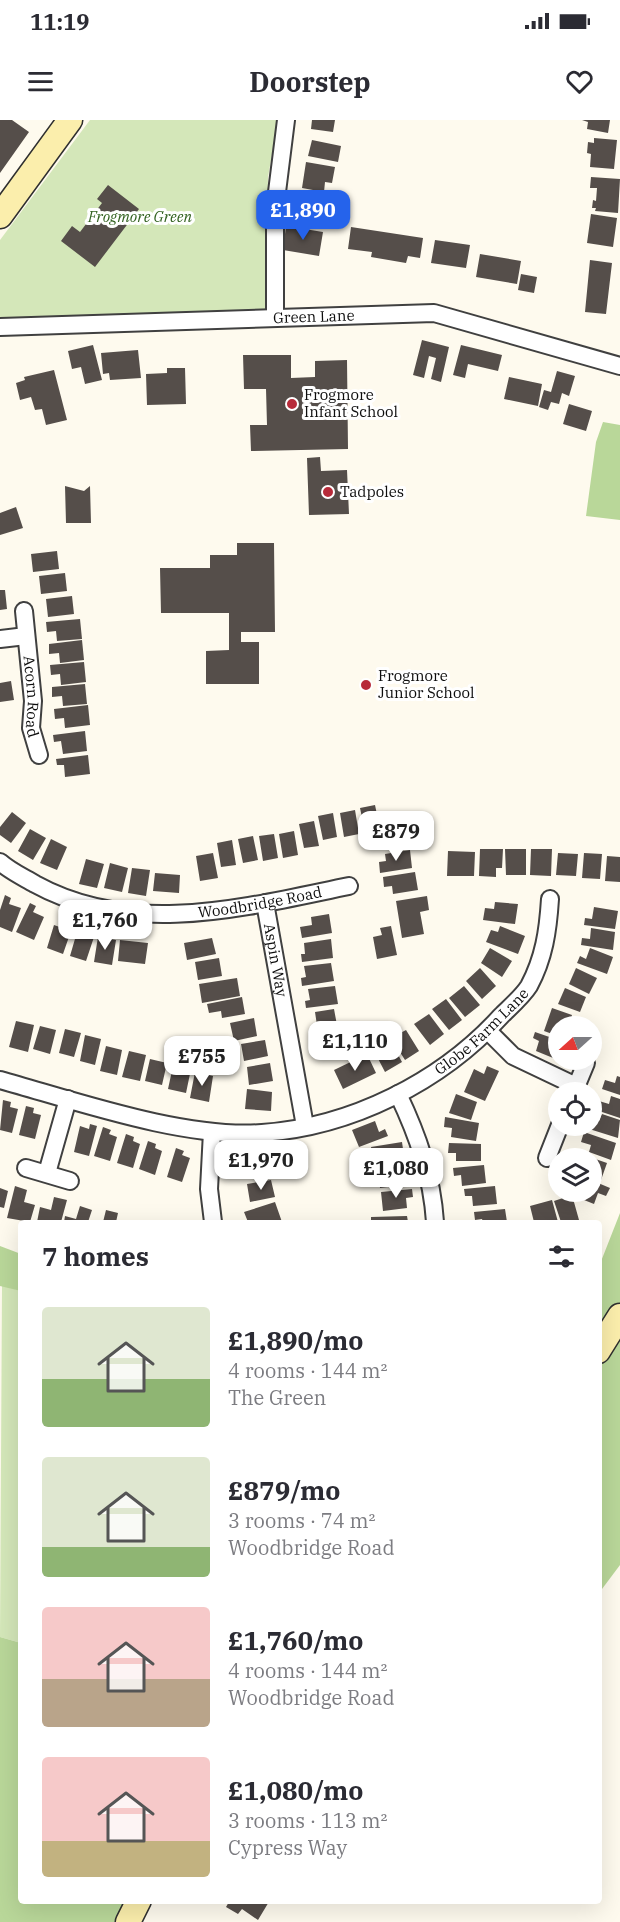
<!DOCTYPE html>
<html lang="en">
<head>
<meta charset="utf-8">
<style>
  :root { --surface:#fff; --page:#f2f2f3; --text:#2b2b33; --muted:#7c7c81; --accent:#2563eb }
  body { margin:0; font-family:"IBM Plex Serif",serif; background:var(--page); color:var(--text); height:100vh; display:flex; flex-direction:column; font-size:22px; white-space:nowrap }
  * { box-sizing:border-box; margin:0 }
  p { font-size:20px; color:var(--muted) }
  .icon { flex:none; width:33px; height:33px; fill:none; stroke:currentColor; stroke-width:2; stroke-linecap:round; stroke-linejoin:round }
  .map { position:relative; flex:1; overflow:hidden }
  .drawer { position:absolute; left:18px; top:1100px; width:584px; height:684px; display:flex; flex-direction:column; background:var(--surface); border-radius:6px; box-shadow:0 6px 24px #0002 }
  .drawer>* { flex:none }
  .needle { width:39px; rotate:249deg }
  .fabs { position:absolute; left:548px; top:896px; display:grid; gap:12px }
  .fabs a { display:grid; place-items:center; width:54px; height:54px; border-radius:50%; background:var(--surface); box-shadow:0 6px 24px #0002; font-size:30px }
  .price { position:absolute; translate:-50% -51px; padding:0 14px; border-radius:12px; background:#fff; color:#222; font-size:20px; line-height:39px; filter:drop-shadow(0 2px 3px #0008) }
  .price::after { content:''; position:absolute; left:50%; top:36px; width:18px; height:14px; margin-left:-9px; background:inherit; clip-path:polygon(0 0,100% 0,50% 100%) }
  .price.selected { background:var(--accent); color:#fff }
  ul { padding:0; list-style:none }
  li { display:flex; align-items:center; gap:18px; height:150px; padding:0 24px }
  li span { display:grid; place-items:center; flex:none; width:168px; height:120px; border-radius:6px; color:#555 }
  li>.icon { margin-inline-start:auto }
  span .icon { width:72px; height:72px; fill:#fffc; stroke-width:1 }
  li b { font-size:26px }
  h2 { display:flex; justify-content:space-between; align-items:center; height:72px; padding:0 24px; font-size:26px }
  .status { display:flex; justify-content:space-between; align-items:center; height:42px; padding:0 30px; background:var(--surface); direction:ltr }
  .status svg { height:16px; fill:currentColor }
  header { display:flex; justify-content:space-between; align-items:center; height:78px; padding:0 24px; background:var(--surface); font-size:27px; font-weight:700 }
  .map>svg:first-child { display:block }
  .green { fill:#d4e7b9 }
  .forest { fill:#b9d799 }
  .building { fill:#554e4a }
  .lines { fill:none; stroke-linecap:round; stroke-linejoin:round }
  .street-casing { stroke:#404040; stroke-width:20 }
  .secondary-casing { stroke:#2f2f2f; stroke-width:27 }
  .street { stroke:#fff; stroke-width:16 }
  .secondary { stroke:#fbeeac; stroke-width:24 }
  .poi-dot { fill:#b72b3a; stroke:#fff; stroke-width:2 }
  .labels { text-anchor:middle; stroke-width:6; stroke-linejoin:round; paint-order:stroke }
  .park-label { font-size:15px; font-style:italic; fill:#326220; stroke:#fff }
  .street-label { font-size:15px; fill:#0d0d0d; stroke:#fff }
  .poi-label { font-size:15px; fill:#0d0d0d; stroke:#fff; text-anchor:start }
</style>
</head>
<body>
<div class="status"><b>11:19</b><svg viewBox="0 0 49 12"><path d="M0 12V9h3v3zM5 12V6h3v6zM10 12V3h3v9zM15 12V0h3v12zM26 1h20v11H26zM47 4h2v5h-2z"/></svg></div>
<header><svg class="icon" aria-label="menu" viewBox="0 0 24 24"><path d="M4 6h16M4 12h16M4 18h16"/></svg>Doorstep<svg class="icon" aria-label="heart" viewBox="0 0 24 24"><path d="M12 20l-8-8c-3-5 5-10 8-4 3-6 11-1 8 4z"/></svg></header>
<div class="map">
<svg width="620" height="1802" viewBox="0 0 620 1802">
  <rect width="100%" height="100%" fill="#fefaee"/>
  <path class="green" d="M 90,0 L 278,0 L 268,57 L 266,189 L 0,201 L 0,120 Z
    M 2,1165 L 21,1171 L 21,1523 L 0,1517 Z"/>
  <path class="forest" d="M 603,302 L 620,305 L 620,400 L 586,396 L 596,322 Z
    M 620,1093 L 620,1445 L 599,1473 L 598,1149 Z
    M 0,1126 L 21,1134 L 21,1171 L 0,1166 Z
    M 0,1517 L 21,1523 L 21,1780 L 128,1781 L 117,1802 L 0,1802 Z"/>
  <path class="building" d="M 0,0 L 12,0 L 29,12 L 0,53 Z
    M 312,0 L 335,0 L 333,12 L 311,9 Z
    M 582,0 L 610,0 L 608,13 L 587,9 L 588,2 Z
    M 594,18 L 617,20 L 614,49 L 590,47 L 591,34 L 587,33 L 588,22 L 594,23 Z
    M 312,20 L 341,26 L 338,42 L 308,36 Z
    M 306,42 L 335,47 L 332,63 L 325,62 L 324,72 L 302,68 Z
    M 591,57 L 620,59 L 618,93 L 595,91 L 596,88 L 592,88 L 593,80 L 596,81 L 597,68 L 590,68 Z
    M 108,65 L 139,89 L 95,147 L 61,121 L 72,106 L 80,112 L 102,83 L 97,79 Z
    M 591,94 L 617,98 L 613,127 L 587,123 Z
    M 286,106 L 323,112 L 319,136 L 283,130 Z
    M 351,107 L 423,118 L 420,138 L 408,136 L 406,143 L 371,137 L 372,132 L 348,129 Z
    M 435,120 L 470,125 L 466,148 L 431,143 Z
    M 480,134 L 521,141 L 517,164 L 476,157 Z
    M 590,140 L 612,143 L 606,194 L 585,192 Z
    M 521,154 L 537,157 L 534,173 L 518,170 Z
    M 422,220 L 449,227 L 441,262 L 431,259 L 436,238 L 429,236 L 424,258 L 413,255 Z
    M 93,225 L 102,260 L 85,264 L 81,247 L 72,249 L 68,231 Z
    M 461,225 L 502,235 L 498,251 L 468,244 L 465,258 L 453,255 Z
    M 138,230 L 141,258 L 110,260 L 109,253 L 103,254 L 101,233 Z
    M 243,235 L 291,235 L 291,258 L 315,257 L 315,241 L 347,240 L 348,329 L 251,331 L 250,305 L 267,305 L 266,269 L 244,269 Z
    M 167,248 L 185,248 L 186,284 L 147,285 L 146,254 L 167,253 Z
    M 54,250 L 67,300 L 46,305 L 42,289 L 35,290 L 31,277 L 20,280 L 16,263 L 25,260 L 24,257 Z
    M 557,251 L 575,256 L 569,276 L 562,273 L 559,284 L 551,282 L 548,290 L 539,287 L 544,270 L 551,272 Z
    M 509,257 L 542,264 L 538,286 L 504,279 Z
    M 569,284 L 592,291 L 586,311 L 563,304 Z
    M 320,337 L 321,351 L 347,350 L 349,394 L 309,395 L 307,338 Z
    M 65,366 L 84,371 L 90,366 L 91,403 L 66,403 Z
    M 16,387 L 23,408 L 0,415 L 0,393 Z
    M 237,423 L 274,423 L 275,512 L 241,512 L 241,522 L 259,522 L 259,564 L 206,564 L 206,531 L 229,530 L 229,493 L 161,493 L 160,448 L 210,448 L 210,435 L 237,435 Z
    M 57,431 L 59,449 L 33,452 L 31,434 Z
    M 65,453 L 67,471 L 41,474 L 39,456 Z
    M 0,470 L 5,470 L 7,489 L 0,490 Z
    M 72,476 L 74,494 L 48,497 L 46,479 Z
    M 80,499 L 82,519 L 57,521 L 56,511 L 47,512 L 46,502 Z
    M 82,520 L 84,540 L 60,543 L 59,533 L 49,534 L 49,524 Z
    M 84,542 L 86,562 L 61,565 L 60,554 L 51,555 L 50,545 Z
    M 11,561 L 14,580 L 0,582 L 0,563 Z
    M 85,564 L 87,584 L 63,586 L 62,576 L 52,577 L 52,567 Z
    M 88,585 L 90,605 L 65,608 L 64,598 L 55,599 L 54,589 Z
    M 85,611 L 87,631 L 63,634 L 61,621 L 54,622 L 53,615 Z
    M 88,635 L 90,654 L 65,657 L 64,645 L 57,645 L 56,639 Z
    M 375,685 L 380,709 L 365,712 L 360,688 Z
    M 355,690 L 359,714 L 344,717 L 340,693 Z
    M 12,692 L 26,703 L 11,723 L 0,715 L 0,707 Z
    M 333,693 L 337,717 L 323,720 L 318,696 Z
    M 314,701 L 319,726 L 304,728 L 299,704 Z
    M 30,709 L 46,718 L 33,740 L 18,731 Z
    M 294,711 L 298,735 L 283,738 L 279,714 Z
    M 274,714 L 278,738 L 263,741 L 259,716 Z
    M 253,716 L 258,740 L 243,743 L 238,719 Z
    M 51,719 L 67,727 L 57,750 L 40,743 Z
    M 232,720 L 236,745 L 221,747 L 217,723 Z
    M 480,729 L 503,729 L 502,748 L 496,748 L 496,757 L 479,756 Z
    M 505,729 L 526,729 L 526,755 L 506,755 Z
    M 531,729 L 552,729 L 551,756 L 530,755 Z
    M 410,730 L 412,748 L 380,753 L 379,742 L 386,741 L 385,734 Z
    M 448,731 L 475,732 L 474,756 L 447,756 Z
    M 213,733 L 218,758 L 200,761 L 196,736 Z
    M 558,733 L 578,734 L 576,756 L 556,755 Z
    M 584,733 L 602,734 L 600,759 L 582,758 Z
    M 607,736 L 620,737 L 620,762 L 605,761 Z
    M 86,739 L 104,744 L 97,768 L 79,764 Z
    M 110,743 L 128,748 L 122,772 L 104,768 Z
    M 132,748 L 150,750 L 146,776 L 128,773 Z
    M 415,752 L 418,770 L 393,774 L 392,766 L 384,767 L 383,757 Z
    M 155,753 L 180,755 L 179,773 L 153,771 Z
    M 5,775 L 11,778 L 9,784 L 21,788 L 12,812 L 0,807 L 0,790 Z
    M 427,776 L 429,790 L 420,792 L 424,814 L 402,818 L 396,781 Z
    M 495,782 L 518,784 L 515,804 L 483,800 L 485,788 L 494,789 Z
    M 30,783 L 36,786 L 33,792 L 44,797 L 34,820 L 16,812 Z
    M 594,787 L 618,791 L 615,809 L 584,805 L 585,798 L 592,799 Z
    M 329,794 L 332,813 L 302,818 L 300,807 L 312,805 L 311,797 Z
    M 54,805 L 71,811 L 63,834 L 47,828 Z
    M 391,806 L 397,835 L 377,839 L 373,817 L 382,815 L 380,808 Z
    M 500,806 L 525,816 L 518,834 L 486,822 L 491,810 L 498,812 Z
    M 85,808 L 96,811 L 86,841 L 70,836 L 77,812 L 83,814 Z
    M 591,808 L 615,812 L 613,830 L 581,825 L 582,818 L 590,819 Z
    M 98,817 L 116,820 L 112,845 L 94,842 Z
    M 212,818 L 216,834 L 187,840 L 184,823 Z
    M 331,819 L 333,838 L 302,842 L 301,834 L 305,834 L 304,823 Z
    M 120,820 L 148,823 L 145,844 L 118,841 Z
    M 490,828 L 512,841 L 502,857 L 481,843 Z
    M 590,828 L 613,837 L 607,854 L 577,843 L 580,836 L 586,839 Z
    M 219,838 L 222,856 L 198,860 L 195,842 Z
    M 331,843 L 334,861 L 302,866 L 301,858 L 306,857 L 304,846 Z
    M 480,848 L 496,866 L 482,879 L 466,861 Z
    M 576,848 L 597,858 L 589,874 L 569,864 Z
    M 237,858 L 240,876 L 202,883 L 199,864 Z
    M 335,866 L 338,884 L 306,888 L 305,881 L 310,880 L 308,869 Z
    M 464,866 L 480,885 L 465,897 L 449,878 Z
    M 565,868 L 586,877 L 580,892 L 558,884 Z
    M 242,877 L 245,894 L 222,898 L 221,891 L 209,893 L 207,884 Z
    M 446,879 L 462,900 L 449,910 L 432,889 Z
    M 552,888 L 572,895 L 569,906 L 558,906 L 558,916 L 544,911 Z
    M 334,889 L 339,916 L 319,919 L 315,892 Z
    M 429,894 L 444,914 L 430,925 L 414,904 Z
    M 254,898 L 257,916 L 234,921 L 230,903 Z
    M 16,901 L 34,905 L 28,932 L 9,927 Z
    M 40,906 L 56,910 L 50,934 L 33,929 Z
    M 65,909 L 81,913 L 74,937 L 59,933 Z
    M 406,910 L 419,931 L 405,940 L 391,918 Z
    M 535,912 L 558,920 L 558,940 L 536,931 L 539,921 L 533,918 Z
    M 85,915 L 101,919 L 95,945 L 80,941 Z
    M 265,920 L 268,936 L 244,941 L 241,924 Z
    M 390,920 L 402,942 L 385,952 L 373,929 Z
    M 106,926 L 122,930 L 117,955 L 100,951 Z
    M 129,931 L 146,935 L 140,961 L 122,957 Z
    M 367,934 L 376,953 L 343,969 L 334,950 Z
    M 150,939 L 167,943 L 162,965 L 145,961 Z
    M 270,943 L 273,961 L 249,965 L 247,947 Z
    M 173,946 L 191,949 L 186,973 L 168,969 Z
    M 487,946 L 499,951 L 485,981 L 464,972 L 474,949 L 484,954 Z
    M 195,952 L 213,956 L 209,982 L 190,978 Z
    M 617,956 L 620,957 L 620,975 L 602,969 L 605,960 L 615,963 Z
    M 247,969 L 272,972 L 271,991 L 245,989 Z
    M 456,974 L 477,982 L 471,1000 L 449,993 Z
    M 611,976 L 620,979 L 620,998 L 596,990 L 599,981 L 609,984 Z
    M 3,980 L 11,982 L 10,987 L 18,989 L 12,1013 L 0,1010 Z
    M 26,986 L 34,988 L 33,993 L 41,995 L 35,1019 L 19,1015 Z
    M 602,994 L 620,1000 L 618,1018 L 586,1008 L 591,1005 L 591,999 L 599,1001 Z
    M 445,997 L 479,1003 L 476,1021 L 451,1017 L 452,1008 L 444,1007 Z
    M 375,1001 L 379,1012 L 385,1009 L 388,1016 L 359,1027 L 352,1010 Z
    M 90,1004 L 97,1006 L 89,1036 L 74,1032 L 80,1006 L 89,1009 Z
    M 103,1007 L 111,1010 L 109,1014 L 117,1017 L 110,1041 L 94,1036 Z
    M 584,1012 L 616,1023 L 611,1040 L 589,1032 L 591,1025 L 581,1022 Z
    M 126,1014 L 134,1017 L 133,1021 L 140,1024 L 133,1048 L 117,1043 Z
    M 148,1021 L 156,1024 L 155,1028 L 162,1031 L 155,1055 L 139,1049 Z
    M 402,1022 L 403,1029 L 396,1030 L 398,1041 L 374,1045 L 371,1027 Z
    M 449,1023 L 481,1024 L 481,1041 L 456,1041 L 456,1033 L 448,1033 Z
    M 176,1028 L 184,1031 L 182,1035 L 190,1038 L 182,1062 L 167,1057 Z
    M 575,1032 L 607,1043 L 601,1060 L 591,1056 L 591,1038 L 573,1038 Z
    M 279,1037 L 281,1055 L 256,1057 L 254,1040 Z
    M 484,1045 L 486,1063 L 462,1066 L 461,1055 L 454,1056 L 453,1048 Z
    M 408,1046 L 409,1054 L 402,1055 L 404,1065 L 380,1068 L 378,1050 Z
    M 271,1060 L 275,1077 L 250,1082 L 247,1064 Z
    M 591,1060 L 610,1068 L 606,1076 L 598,1073 L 594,1084 L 574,1076 L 576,1071 L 591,1071 Z
    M 15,1066 L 27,1070 L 24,1082 L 35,1085 L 30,1102 L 7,1098 Z
    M 495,1066 L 497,1084 L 473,1086 L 472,1076 L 465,1076 L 464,1069 Z
    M 0,1068 L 8,1071 L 4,1088 L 0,1087 Z
    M 412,1069 L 413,1077 L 406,1078 L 407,1088 L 383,1091 L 381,1072 Z
    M 572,1075 L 579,1100 L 561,1102 L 554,1081 Z
    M 54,1077 L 67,1080 L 61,1102 L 37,1102 L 40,1087 L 51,1090 Z
    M 552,1080 L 558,1102 L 534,1102 L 530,1086 Z
    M 275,1082 L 282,1102 L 261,1102 L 261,1100 L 248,1102 L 244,1092 Z
    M 80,1086 L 92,1090 L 88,1102 L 64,1102 L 65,1096 L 76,1099 Z
    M 505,1089 L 507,1102 L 483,1102 L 482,1099 L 475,1100 L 474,1092 Z
    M 106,1090 L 118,1093 L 116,1102 L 103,1102 Z
    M 407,1096 L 408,1102 L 371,1102 L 371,1097 Z
    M 230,1780 L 270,1780 L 258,1800 L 242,1789 L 238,1794 L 226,1787 Z"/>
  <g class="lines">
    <defs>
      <g id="street">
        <path d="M 275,196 L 275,88 L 286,0"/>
        <path id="s1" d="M 0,207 L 434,193 L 620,246"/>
        <path id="s2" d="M 24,491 L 33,581 L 31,608 L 39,635"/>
        <path d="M 0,519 L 26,516"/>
        <path id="s3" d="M 0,742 C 10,751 23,757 35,764 C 133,818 246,787 349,766"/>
        <path id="s4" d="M 265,783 L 305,1006"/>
        <path d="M 488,911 L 513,936 L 576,966"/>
        <path id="s5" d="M 0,960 C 76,981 184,1019 262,1013 C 351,1007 441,962 501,896 C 510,887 522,877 529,866 C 544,838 548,811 550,779"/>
        <path d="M 574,972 L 586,943"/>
        <path d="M 398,974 C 418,1016 432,1056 435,1102"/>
        <path d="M 212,1012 L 209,1069 L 213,1102"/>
        <path d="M 547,1038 L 560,1005"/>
        <path d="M 26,1048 L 70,1061"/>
        <path d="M 47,1053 L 68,979"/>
      </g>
      <path id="secondary" d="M 0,96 L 70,0
        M 598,1231 L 620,1196
        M 128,1802 L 139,1780"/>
    </defs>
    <use href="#street" class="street-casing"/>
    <use href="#secondary" class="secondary-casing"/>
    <use href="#street" class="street"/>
    <use href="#secondary" class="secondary"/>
  </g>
  <g class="poi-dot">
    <circle cx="292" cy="284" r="6"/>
    <circle cx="328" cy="372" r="6"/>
    <circle cx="366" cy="565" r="6"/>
  </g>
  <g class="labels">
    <g class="park-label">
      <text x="140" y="102">Frogmore Green</text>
    </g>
    <g class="street-label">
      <text dy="5" stroke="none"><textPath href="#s1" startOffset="314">Green Lane</textPath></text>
      <text dy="5" stroke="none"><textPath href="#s2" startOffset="86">Acorn Road</textPath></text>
      <text dy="5" stroke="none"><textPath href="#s3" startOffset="272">Woodbridge Road</textPath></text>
      <text dy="5" stroke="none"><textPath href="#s4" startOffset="58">Aspin Way</textPath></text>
      <text dy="5" stroke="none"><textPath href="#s5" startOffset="516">Globe Farm Lane</textPath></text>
    </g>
    <g class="poi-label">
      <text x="304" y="280">Frogmore<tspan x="304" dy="17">Infant School</tspan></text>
      <text x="340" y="377">Tadpoles</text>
      <text x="378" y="561">Frogmore<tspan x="378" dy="17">Junior School</tspan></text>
    </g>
  </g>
</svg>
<div class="fabs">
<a><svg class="needle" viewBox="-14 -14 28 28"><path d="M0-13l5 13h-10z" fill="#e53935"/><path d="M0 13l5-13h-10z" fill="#7c7c81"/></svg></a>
<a><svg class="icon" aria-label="locate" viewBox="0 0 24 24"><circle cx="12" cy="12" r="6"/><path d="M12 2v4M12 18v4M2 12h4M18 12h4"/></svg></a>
<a><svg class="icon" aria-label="layers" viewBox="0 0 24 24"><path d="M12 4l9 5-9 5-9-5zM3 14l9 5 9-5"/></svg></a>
</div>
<b class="price selected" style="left:303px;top:121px">£1,890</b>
<b class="price" style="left:396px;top:742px">£879</b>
<b class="price" style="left:105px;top:831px">£1,760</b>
<b class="price" style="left:355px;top:952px">£1,110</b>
<b class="price" style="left:202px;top:967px">£755</b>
<b class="price" style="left:261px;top:1071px">£1,970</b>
<b class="price" style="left:396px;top:1079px">£1,080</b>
<section class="drawer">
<h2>7 homes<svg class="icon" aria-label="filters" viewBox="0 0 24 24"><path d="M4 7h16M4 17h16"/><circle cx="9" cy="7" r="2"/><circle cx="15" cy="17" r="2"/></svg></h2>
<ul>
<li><span style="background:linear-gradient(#dfe7d0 60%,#8fb573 0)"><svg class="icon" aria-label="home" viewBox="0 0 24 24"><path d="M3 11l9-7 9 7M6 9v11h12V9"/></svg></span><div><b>£1,890/mo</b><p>4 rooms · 144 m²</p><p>The Green</p></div></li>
<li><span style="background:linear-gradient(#dfe7d0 75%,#8fb573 0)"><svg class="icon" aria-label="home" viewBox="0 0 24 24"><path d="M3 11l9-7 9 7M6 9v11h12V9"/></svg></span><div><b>£879/mo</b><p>3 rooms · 74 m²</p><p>Woodbridge Road</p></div></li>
<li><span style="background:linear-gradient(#f6c9c9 60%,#b9a48a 0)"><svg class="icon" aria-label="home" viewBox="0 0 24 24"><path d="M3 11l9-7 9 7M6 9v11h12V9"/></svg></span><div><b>£1,760/mo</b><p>4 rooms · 144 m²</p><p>Woodbridge Road</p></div></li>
<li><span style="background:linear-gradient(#f6c9c9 70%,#c2b280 0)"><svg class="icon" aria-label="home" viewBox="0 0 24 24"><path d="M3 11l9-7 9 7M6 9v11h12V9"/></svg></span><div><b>£1,080/mo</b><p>3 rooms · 113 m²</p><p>Cypress Way</p></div></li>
</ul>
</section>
</div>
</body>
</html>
